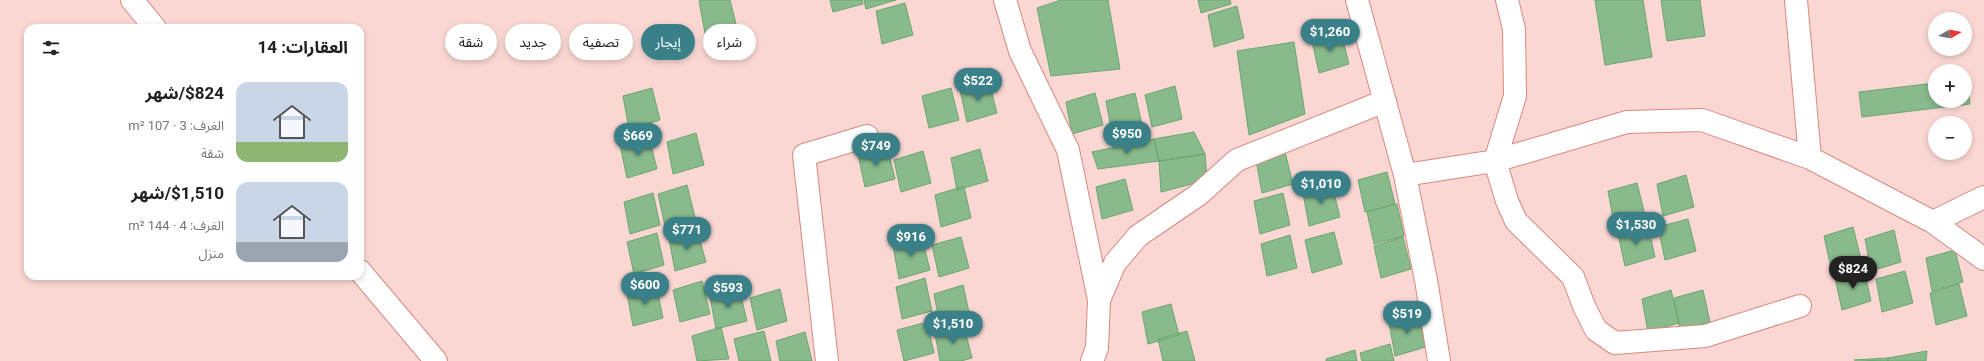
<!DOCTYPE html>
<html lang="ar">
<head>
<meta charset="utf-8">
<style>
  :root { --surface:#fff; --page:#f6f6f6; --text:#202124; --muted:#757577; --accent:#398089 }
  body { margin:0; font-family:Roboto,"Noto Sans Arabic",sans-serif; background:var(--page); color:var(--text); direction:rtl; height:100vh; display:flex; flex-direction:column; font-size:15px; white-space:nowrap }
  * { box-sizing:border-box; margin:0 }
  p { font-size:13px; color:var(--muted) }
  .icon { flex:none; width:22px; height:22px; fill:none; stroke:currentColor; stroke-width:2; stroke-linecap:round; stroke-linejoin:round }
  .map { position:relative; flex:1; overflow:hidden; direction:ltr }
  .details { position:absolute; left:24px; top:24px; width:340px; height:256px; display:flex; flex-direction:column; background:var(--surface); border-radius:12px; box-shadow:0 2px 6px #0003; direction:rtl }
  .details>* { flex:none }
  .top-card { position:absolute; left:376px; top:24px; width:380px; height:36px; direction:rtl; display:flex; gap:8px }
  .needle { width:26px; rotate:81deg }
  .buttons { position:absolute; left:1928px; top:12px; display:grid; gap:8px }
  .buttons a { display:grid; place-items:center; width:44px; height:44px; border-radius:50%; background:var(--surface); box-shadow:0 2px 6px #0003; font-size:20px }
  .price { position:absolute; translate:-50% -34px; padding:0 9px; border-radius:14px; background:var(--accent); color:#fff; font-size:13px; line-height:26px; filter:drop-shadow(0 1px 2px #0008) }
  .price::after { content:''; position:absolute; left:50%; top:24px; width:12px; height:9px; margin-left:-6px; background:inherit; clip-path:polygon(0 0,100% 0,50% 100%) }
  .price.on { background:#222; color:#fff }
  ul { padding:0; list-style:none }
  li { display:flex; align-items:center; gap:12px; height:100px; padding:0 16px }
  li span { display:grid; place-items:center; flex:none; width:112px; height:80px; border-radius:12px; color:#555 }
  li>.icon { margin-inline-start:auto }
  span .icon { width:48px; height:48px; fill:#fffc; stroke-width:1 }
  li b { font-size:17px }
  h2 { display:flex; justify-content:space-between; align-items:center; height:48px; padding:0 16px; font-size:17px }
  .chip { padding:0 14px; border-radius:18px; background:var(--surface); box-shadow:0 2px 6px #0003; font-size:14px; line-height:36px }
  .chip.on { background:var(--accent); color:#fff }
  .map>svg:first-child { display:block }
  .building { fill:#89ba8c; stroke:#6ba66f }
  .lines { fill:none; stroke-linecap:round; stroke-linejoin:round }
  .minor-casing { stroke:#d9887f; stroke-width:24 }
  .secondary-casing { stroke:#d9887f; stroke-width:24 }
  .minor { stroke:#fff; stroke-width:22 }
  .secondary { stroke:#fff; stroke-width:22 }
</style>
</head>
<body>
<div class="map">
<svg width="1984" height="361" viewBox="0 0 1984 361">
  <rect width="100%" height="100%" fill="#fad7d2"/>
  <path class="building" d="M 702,0 L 730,0 L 736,24 L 705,33 L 699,1 Z
    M 830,0 L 862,0 L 863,4 L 833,12 Z
    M 864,0 L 896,0 L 866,9 Z
    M 1061,0 L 1108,0 L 1120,69 L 1051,76 L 1037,8 Z
    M 1198,0 L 1230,0 L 1231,4 L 1201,13 Z
    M 1595,0 L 1643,0 L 1652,57 L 1605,65 Z
    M 1661,0 L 1700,0 L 1705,36 L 1667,41 Z
    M 905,3 L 913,35 L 882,44 L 876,11 Z
    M 1237,6 L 1244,38 L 1214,47 L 1208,15 Z
    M 1341,32 L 1349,64 L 1319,73 L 1312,41 Z
    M 1294,42 L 1305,114 L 1249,135 L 1237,51 Z
    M 1967,79 L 1970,104 L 1862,117 L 1859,92 L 1935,83 L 1935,101 L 1965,101 L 1965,80 Z
    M 989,82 L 997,113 L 967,122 L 960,90 Z
    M 1175,86 L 1182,119 L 1152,127 L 1145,95 Z
    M 652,88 L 660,120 L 629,129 L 623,96 Z
    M 951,88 L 959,120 L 929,128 L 922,96 Z
    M 1095,93 L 1103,125 L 1072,134 L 1066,102 Z
    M 1135,93 L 1142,125 L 1112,134 L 1106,101 Z
    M 1194,132 L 1205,154 L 1159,161 L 1154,139 Z
    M 696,133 L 704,165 L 673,174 L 667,142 Z
    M 649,137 L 657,169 L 627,178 L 620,145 Z
    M 1154,139 L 1159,161 L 1098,169 L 1092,152 Z
    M 887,146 L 895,179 L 865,187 L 858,155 Z
    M 980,149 L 988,181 L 957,190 L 951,158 Z
    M 923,151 L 931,183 L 901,192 L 894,160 Z
    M 1285,152 L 1293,184 L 1262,193 L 1256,160 Z
    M 1205,154 L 1207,180 L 1161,192 L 1159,161 Z
    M 1387,172 L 1395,204 L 1365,212 L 1358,180 Z
    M 1686,175 L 1694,207 L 1663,216 L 1657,184 Z
    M 1125,179 L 1133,210 L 1102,219 L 1096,187 Z
    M 1637,183 L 1645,215 L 1614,224 L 1608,191 Z
    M 687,185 L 695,217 L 665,226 L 658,194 Z
    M 1332,185 L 1340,217 L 1309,226 L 1303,193 Z
    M 964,186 L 971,218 L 941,227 L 935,195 Z
    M 653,193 L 660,225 L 630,234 L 624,202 Z
    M 1283,193 L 1290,225 L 1260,234 L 1254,201 Z
    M 1397,204 L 1404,236 L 1374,244 L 1367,212 Z
    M 1688,219 L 1696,251 L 1665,260 L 1658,227 Z
    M 1648,225 L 1655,257 L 1625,266 L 1618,234 Z
    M 1853,227 L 1861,259 L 1831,268 L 1824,236 Z
    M 697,230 L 706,262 L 675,271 L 669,239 Z
    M 1894,230 L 1901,262 L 1871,271 L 1865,239 Z
    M 1334,232 L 1342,264 L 1312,273 L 1305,240 Z
    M 657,233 L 664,265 L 634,274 L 627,242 Z
    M 1290,235 L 1297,268 L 1267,276 L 1261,244 Z
    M 961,237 L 969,268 L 939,277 L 932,245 Z
    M 1403,237 L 1411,269 L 1381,278 L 1374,246 Z
    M 922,238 L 930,270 L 899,279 L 893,246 Z
    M 1955,250 L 1963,282 L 1932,291 L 1926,258 Z
    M 1864,269 L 1871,301 L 1842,310 L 1835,278 Z
    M 1905,271 L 1913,303 L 1882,312 L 1876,279 Z
    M 925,278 L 932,311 L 902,319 L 896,287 Z
    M 702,281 L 710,314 L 680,322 L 673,290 Z
    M 1959,284 L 1967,316 L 1936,325 L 1930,293 Z
    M 656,285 L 663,318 L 633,326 L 627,294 Z
    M 963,285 L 970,317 L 940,326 L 934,294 Z
    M 739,288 L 747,321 L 716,329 L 710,297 Z
    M 780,289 L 787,321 L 757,330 L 750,298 Z
    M 1671,290 L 1679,323 L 1648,332 L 1642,299 Z
    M 1703,290 L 1710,322 L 1680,330 L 1674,298 Z
    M 1171,304 L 1179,335 L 1148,344 L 1142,312 Z
    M 1418,315 L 1426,347 L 1395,356 L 1389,323 Z
    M 927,322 L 934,353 L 904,361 L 897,330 Z
    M 964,326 L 972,358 L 961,361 L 940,361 L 935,334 Z
    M 721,327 L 729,359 L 697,361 L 692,336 Z
    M 764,331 L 771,361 L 739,361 L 734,339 Z
    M 1187,331 L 1195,361 L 1163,361 L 1158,339 Z
    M 805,332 L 812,361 L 780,361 L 776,341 Z
    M 1390,344 L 1394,361 L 1362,361 L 1360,353 Z
    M 1355,350 L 1357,361 L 1326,361 L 1326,359 Z
    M 1927,351 L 1926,361 L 1888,361 L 1888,358 Z
    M 1888,358 L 1888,361 L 1854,360 Z"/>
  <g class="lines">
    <defs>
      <path id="minor" d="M 1005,0 L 1020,51 L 1068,150 L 1099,300
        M 1357,0 L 1405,175 L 1426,280 L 1439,361
        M 1507,0 L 1514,29 L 1515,96 L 1495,161 L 1507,201 L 1516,221 L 1573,277 L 1584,306 L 1596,330 L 1615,343 L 1705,336 L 1800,306
        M 1796,0 L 1810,158
        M 1405,175 L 1495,161 L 1627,122 L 1702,120 L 1810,158 L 1933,222 L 1984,259
        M 1933,222 L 1984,197
        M 827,361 L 804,155 L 867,136
        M 1092,361 L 1097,348 L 1099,300 L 1115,263 L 1138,236 L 1198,195 L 1237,160 L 1385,101"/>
      <path id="secondary" d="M 132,0 L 155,28
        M 360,271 L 436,361"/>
    </defs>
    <use href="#minor" class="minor-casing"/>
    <use href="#secondary" class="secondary-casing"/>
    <use href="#minor" class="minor"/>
    <use href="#secondary" class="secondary"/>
  </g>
</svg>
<div class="buttons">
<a><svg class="needle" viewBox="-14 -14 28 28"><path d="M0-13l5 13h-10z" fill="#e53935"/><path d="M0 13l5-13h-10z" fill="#757577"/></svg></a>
<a>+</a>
<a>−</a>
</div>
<b class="price" style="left:1330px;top:53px">$1,260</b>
<b class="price" style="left:978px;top:102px">$522</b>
<b class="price" style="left:1127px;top:155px">$950</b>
<b class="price" style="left:638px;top:157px">$669</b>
<b class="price" style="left:876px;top:167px">$749</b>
<b class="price" style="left:1321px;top:205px">$1,010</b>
<b class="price" style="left:1636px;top:246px">$1,530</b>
<b class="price" style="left:687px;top:251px">$771</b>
<b class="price" style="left:911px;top:258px">$916</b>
<b class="price on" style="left:1853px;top:290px">$824</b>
<b class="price" style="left:645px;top:306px">$600</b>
<b class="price" style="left:728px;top:309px">$593</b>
<b class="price" style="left:1407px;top:335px">$519</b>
<b class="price" style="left:953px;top:345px">$1,510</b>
<div class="top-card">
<a class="chip">شراء</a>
<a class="chip on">إيجار</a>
<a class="chip">تصفية</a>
<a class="chip">جديد</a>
<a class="chip">شقة</a>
</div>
<section class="details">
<h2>العقارات: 14<svg class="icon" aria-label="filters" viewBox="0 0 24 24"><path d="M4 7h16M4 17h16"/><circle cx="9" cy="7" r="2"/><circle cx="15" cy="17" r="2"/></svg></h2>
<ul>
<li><span style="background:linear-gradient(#c9d6e8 75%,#8fb573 0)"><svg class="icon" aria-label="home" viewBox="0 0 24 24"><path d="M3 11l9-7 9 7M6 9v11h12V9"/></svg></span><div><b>$824/شهر</b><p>الغرف: 3 · 107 m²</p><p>شقة</p></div></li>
<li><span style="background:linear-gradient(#c9d6e8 75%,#9aa5b1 0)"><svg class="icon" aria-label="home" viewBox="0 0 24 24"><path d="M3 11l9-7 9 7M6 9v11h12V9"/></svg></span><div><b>$1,510/شهر</b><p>الغرف: 4 · 144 m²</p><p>منزل</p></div></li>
</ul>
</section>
</div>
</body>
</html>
